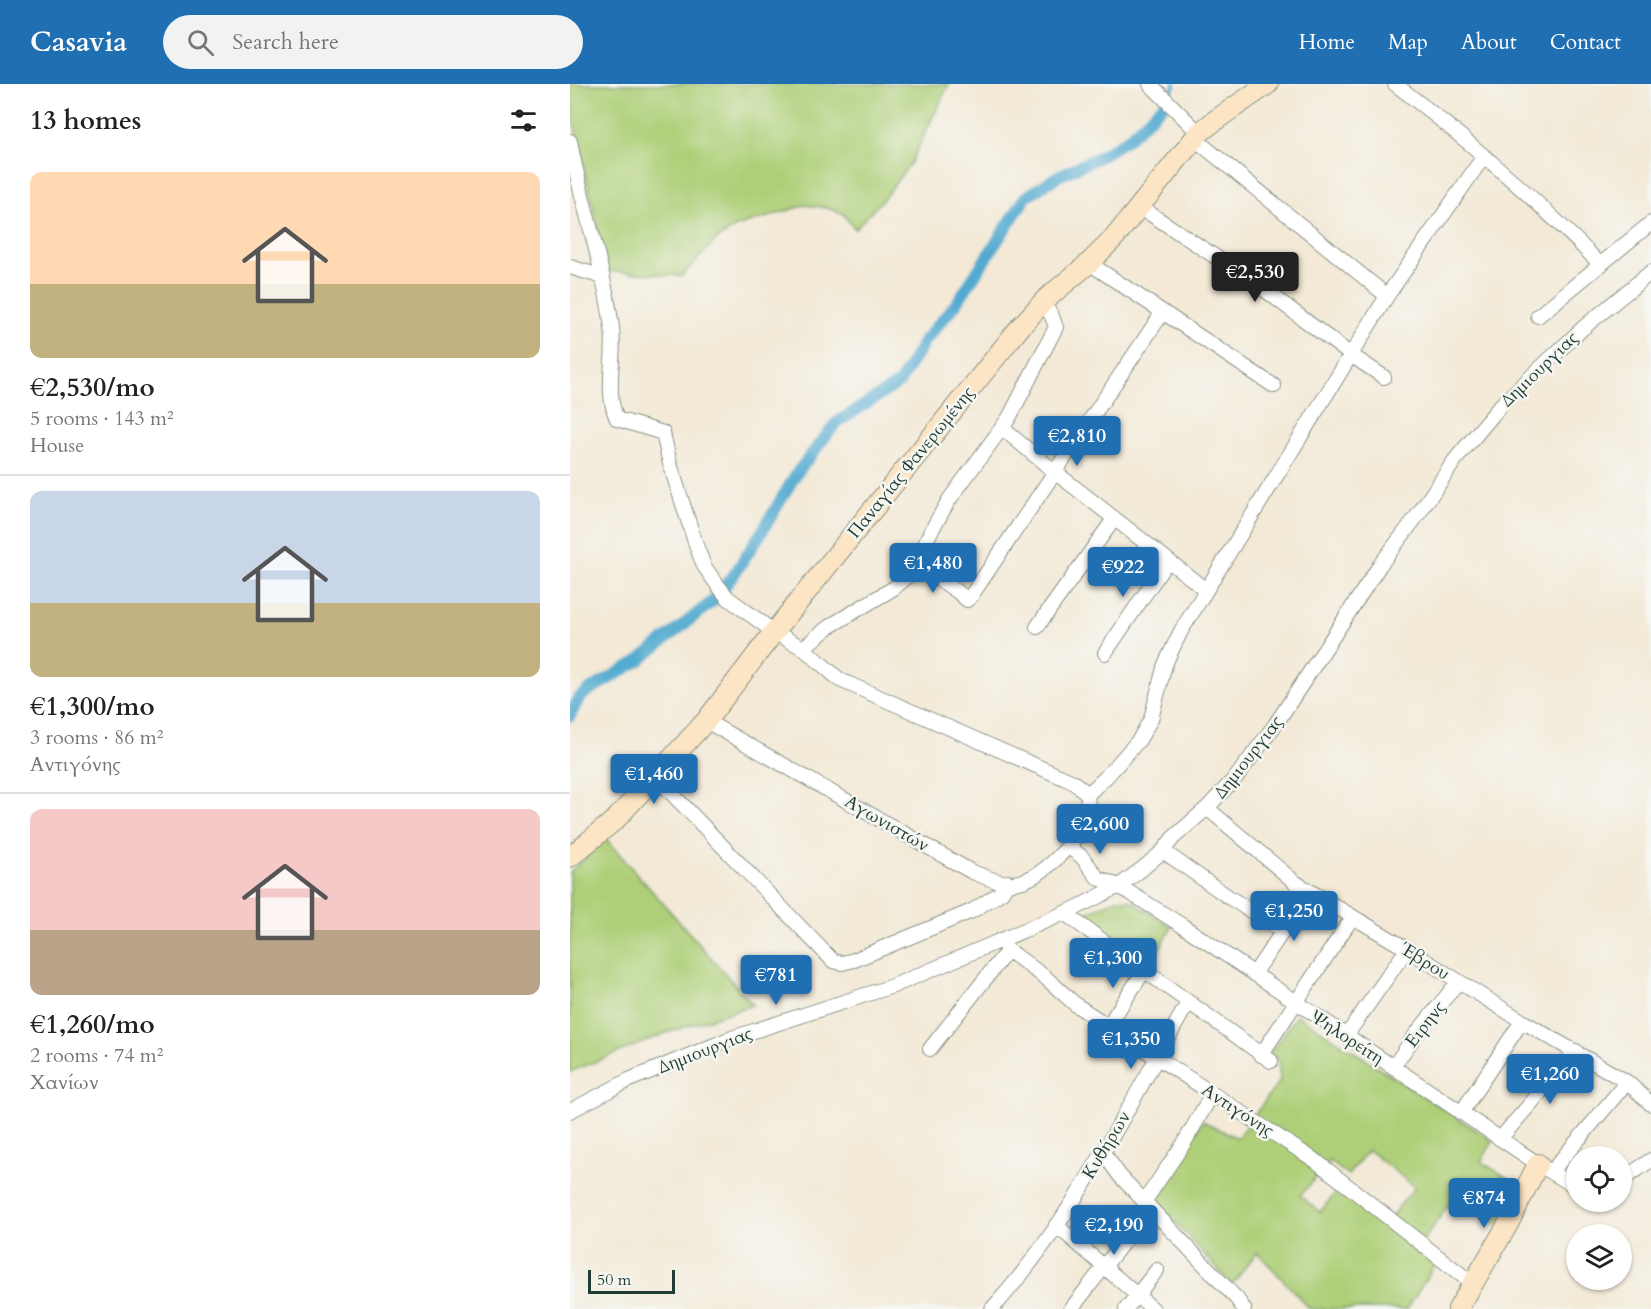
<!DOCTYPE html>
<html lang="en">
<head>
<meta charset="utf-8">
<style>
  :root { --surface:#fff; --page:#f2f2f2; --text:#222; --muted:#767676; --line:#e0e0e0; --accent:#1f6fb2 }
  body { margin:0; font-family:Cardo,serif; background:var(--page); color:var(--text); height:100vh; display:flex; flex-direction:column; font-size:22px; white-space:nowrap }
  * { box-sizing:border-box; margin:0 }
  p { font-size:20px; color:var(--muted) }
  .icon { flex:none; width:33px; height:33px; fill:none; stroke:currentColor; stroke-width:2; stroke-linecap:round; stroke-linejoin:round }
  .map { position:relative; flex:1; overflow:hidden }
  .details { display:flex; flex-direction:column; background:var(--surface); width:570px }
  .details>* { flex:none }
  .tools { position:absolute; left:996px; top:1062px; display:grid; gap:12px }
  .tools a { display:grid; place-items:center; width:66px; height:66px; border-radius:50%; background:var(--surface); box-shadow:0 2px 4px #0004; font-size:30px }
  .scale { position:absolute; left:18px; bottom:15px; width:87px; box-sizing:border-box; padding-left:6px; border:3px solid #1f3d34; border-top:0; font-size:16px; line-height:21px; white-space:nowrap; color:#1f3d34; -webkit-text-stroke:4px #f6f6f2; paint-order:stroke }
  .price { position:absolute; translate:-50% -51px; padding:0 14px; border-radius:6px; background:var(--accent); color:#fff; font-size:20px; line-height:39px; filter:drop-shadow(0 2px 3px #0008) }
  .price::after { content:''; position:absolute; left:50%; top:36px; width:18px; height:14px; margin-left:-9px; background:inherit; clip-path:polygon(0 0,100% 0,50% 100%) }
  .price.selected { background:#222; color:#fff }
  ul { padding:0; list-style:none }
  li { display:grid; align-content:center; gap:12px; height:318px; padding:0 30px }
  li+li { border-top:2px solid var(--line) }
  li span { display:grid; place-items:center; height:186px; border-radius:12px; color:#555 }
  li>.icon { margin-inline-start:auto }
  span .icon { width:108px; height:108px; fill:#fffc; stroke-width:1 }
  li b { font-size:26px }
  h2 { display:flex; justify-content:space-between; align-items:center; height:72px; padding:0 30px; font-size:26px }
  header { display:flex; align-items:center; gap:36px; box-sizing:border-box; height:84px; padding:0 30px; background:var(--accent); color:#fff }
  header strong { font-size:28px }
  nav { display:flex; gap:33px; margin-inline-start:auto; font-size:21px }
  .search { width:420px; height:54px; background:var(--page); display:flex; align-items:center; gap:15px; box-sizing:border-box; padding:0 21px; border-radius:33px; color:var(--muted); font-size:22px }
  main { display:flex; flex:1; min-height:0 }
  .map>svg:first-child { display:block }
  .green { fill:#aecf77; stroke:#668656; stroke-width:1.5; fill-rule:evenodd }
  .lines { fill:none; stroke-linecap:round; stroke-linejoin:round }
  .stream { stroke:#53aad0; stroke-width:4 }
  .canal { stroke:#53aad0; stroke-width:12 }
  .street-casing { stroke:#899385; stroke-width:16 }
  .secondary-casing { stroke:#899385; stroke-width:22 }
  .street { stroke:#fff; stroke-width:14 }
  .secondary { stroke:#fce5c4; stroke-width:20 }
  .labels { text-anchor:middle; stroke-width:5; stroke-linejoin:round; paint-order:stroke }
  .street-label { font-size:18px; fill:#1f3d34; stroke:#f6f6f2 }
</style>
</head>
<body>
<header>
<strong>Casavia</strong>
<div class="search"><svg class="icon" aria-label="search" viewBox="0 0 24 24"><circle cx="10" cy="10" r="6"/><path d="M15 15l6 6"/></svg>Search here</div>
<nav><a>Home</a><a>Map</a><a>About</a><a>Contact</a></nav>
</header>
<main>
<section class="details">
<h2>13 homes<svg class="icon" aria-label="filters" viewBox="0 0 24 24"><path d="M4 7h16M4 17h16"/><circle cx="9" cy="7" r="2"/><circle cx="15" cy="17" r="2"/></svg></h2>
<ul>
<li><span style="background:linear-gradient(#ffd9b3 60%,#c2b280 0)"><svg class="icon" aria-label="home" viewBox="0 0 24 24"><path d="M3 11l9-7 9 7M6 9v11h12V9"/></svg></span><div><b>€2,530/mo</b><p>5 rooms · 143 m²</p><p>House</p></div></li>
<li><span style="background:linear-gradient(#c9d6e8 60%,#c2b280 0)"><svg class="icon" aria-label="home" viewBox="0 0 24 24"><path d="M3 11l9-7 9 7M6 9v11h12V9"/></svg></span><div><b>€1,300/mo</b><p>3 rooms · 86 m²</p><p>Αντιγόνης</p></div></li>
<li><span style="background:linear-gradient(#f6c9c9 65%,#b9a48a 0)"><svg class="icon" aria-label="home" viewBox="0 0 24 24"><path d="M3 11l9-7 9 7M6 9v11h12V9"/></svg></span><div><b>€1,260/mo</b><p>2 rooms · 74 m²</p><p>Χανίων</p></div></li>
</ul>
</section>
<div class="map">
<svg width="1081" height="1225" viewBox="0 0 1081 1225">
  <rect width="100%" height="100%" fill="#f6f6f2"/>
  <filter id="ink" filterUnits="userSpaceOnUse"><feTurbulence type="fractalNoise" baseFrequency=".0167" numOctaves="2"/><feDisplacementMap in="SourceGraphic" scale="12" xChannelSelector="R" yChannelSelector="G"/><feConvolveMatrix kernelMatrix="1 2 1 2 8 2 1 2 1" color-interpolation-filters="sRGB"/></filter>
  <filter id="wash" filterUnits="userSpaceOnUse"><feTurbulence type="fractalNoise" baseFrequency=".008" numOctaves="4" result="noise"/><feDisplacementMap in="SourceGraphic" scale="24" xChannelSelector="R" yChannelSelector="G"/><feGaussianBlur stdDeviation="1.35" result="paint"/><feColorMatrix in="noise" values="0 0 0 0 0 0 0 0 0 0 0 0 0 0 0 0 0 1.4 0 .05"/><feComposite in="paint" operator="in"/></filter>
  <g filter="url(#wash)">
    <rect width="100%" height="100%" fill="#f3e9d6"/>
    <path class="green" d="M 0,0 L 379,0 L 340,80 L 313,115 L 285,145 L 273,130 L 257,124 L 235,121 L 166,143 L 147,155 L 112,192 L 37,187 L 3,34 Z
      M 36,755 L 183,921 L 96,949 L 0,988 L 0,788 Z
      M 547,815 L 560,816 L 602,843 L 579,883 L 508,833 Z
      M 727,931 L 923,1057 L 911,1078 L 963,1109 L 941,1149 L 884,1113 L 849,1163 L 867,1177 L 837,1225 L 740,1225 L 687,1168 L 662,1201 L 584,1115 L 633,1037 L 667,1054 L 710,997 L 708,976 L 699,971 ZM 798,1066 L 845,1103 L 817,1137 L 772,1101 L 750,1128 L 730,1112 L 759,1077 L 778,1091 Z"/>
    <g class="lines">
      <path class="stream" d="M 601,8 L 605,0"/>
      <path class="canal" d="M 0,632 L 9,614 L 18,607 L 70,576 L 144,516 L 165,489 L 193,446 L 226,390 L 266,339 L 330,298 L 355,256 L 386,220 L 456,113 L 488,92 L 529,73 L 558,55 L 593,21"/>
    </g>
  </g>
  <g filter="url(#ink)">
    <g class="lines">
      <defs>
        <path id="street" d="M 580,0 L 629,49
          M 825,0 C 898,56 967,115 1031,181
          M 625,55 L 817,212
          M 0,57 C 11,120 34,181 42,244 C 46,274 34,307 47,335 L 93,349 L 100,380 L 126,461 L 134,482 L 146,499 L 158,514 L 204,548 L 233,564 L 270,596 L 503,698 L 518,710 C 517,717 518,726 516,733 C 507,758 470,798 442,799 C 429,800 414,792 402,788 L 136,637
          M 570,123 L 691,203 L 781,271 L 814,293
          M 519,179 L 704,302
          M 0,183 L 33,193
          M 968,232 L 1081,139
          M 432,344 L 485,388 L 636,506
          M 347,480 L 388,508 L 397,516 L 401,512 L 593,228
          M 467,543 L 544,435
          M 233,564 L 260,542 L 324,504 L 343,488 L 360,449 L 379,416 L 439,334 L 486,243 L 481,230 L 472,220
          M 535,569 L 598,476
          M 85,692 L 263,877 L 272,879 L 284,876 L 402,827 L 432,808 L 438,798
          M 518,710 L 536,693 L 569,656 L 581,635 L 595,580 L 611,547 L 817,212 L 914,72
          M 637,724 L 726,799 L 837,865 L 952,937 L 1057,998 L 1081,1020
          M 499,763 L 512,773 L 528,794 L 549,802 L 613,842 L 968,1080 L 1006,1103
          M 593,767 L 660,814 L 713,847
          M 494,829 L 701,977
          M 431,856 L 438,866 L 476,894 L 506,921 L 746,1077 L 903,1200
          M 684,890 L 739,808
          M 539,940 L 574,887
          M 776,952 L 837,865
          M 360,965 L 438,866
          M 691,971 L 782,834
          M 823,983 L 847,949 L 888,898
          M 0,1027 L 59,996 L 162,954 L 323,902 L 368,883 L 504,825 L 549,802 L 572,785 L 593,767 L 603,754 L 637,724 L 667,692 L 705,641 L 810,481 L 847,432 L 885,376 L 931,321 L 1013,244 L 1081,188
          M 891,1029 L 952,937
          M 930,1055 L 1006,967
          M 534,1070 L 550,1092 L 667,1215 L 674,1225
          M 981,1088 L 1057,998
          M 1052,1096 L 1081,1076
          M 574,1118 L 614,1059 L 642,1010
          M 486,1141 L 583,1225
          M 422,1225 C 504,1135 557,1023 618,919
          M 501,1225 L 580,1124
          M 556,1225 L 587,1186"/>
        <path id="secondary" d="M 0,773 L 46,735 L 136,637 L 204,548 L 451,242 L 476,215 L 519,179 L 544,154 L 629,49 L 647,35 L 698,0
          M 888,1225 L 938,1140 L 968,1080"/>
      </defs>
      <use href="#street" class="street-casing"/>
      <use href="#secondary" class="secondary-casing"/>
      <use href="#street" class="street"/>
      <use href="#secondary" class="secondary"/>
    </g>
  </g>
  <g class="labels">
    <g class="street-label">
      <text transform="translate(969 285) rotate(-44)" y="6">Δημιουργιας</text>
      <text transform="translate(341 378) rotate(-51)" y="6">Παναγίας Φανερωμένης</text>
      <text transform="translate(678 673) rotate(-52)" y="6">Δημιουργιας</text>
      <text transform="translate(317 739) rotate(30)" y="6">Αγωνιστών</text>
      <text transform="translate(855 877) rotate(32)" y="6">Έβρου</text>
      <text transform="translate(855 940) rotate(-52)" y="6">Ειρηνς</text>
      <text transform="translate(777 953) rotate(33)" y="6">Ψηλορείτη</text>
      <text transform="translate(135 966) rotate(-21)" y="6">Δημιουργιας</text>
      <text transform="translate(668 1026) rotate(33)" y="6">Αντιγόνης</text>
      <text transform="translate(536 1061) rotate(-59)" y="6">Κυθήρων</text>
    </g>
  </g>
</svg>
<div class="tools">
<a><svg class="icon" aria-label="locate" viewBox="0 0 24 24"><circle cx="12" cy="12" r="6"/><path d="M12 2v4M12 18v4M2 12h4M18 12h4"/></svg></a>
<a><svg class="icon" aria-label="layers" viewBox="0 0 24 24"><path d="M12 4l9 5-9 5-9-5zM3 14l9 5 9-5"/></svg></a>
</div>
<div class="scale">50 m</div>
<b class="price selected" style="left:685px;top:219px">€2,530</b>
<b class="price" style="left:507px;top:383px">€2,810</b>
<b class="price" style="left:363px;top:510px">€1,480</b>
<b class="price" style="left:553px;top:514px">€922</b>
<b class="price" style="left:84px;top:721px">€1,460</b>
<b class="price" style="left:530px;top:771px">€2,600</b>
<b class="price" style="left:724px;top:858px">€1,250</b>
<b class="price" style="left:543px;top:905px">€1,300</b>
<b class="price" style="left:206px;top:922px">€781</b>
<b class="price" style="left:561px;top:986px">€1,350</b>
<b class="price" style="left:980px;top:1021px">€1,260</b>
<b class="price" style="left:914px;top:1145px">€874</b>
<b class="price" style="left:544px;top:1172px">€2,190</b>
</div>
</main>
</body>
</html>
